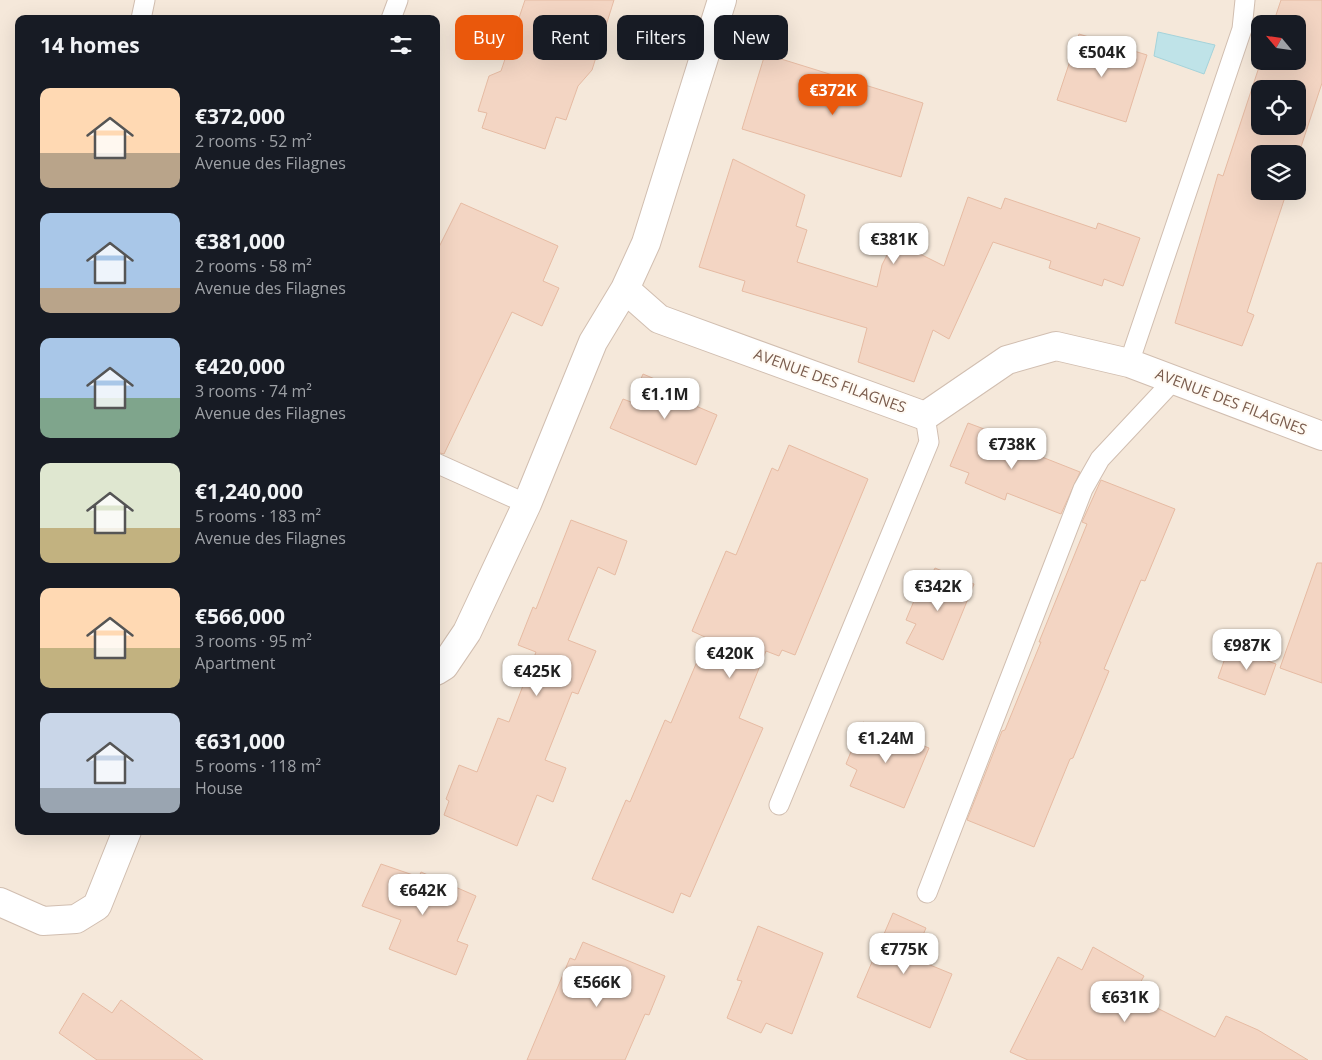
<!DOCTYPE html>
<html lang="en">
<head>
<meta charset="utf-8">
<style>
  :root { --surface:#171b24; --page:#20242c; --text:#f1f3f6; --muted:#9ea1a6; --accent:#ea580c }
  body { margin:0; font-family:"Open Sans",sans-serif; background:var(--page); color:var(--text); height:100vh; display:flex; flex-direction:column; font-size:19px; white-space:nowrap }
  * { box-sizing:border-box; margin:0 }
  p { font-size:16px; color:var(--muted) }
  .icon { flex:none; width:28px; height:28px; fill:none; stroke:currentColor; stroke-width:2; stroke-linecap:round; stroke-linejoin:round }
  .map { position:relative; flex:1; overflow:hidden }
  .panel { position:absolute; left:15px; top:15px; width:425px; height:820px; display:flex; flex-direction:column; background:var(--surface); border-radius:10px; box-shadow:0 5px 20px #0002 }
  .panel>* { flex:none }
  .hud { position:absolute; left:455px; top:15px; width:475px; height:45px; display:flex; gap:10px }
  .needle { width:32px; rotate:299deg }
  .controls { position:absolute; left:1251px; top:15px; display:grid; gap:10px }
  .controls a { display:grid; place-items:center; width:55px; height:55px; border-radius:10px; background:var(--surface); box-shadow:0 5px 20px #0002; font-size:25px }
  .price { position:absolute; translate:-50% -42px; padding:0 11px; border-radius:10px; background:#fff; color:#222; font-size:16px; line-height:32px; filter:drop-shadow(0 1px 2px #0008) }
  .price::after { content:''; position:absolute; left:50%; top:30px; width:15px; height:11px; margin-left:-8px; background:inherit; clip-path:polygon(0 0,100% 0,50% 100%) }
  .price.active { background:var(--accent); color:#fff }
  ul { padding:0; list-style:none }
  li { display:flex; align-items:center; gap:15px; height:125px; padding:0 25px }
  li span { display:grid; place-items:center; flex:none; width:140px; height:100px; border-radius:10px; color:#555 }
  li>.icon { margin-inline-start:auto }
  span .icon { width:60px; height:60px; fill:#fffc; stroke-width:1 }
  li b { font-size:21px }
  h2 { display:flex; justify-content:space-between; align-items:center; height:60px; padding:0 25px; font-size:21px }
  .tag { padding:0 18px; border-radius:10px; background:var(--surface); box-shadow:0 5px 20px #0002; font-size:18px; line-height:45px }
  .tag.active { background:var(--accent); color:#fff }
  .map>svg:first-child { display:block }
  .residential { fill:#f5e8da; fill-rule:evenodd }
  .water { fill:#bfe3e8; stroke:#a5d3da }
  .building { fill:#f3d5c3; stroke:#e6bba3; fill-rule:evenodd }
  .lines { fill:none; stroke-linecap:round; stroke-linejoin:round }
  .service-casing { stroke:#d1beb0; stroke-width:21 }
  .minor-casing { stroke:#d1beb0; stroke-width:30 }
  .service { stroke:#fff; stroke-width:19 }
  .minor { stroke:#fff; stroke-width:28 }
  .labels { text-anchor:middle; stroke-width:4; stroke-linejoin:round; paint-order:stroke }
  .street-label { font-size:15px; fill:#7a5c4d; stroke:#fffaf3 }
</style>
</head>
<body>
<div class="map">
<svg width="1322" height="1060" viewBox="0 0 1322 1060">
  <rect width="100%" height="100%" fill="#fdf6ec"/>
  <path class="residential" d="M 0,0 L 1322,0 L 1322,1060 L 0,1060 ZM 19,19 L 436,19 L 436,831 L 19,831 ZM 1260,24 L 1298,24 L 1298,61 L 1260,61 ZM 1260,89 L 1298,89 L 1298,126 L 1260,126 ZM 1260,154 L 1298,154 L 1298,191 L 1260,191 Z"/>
  <path class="water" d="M 1158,32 L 1215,45 L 1204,74 L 1154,56 Z"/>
  <path class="building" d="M 525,0 L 614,0 L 592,70 L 578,86 L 566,120 L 556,117 L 545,149 L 482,128 L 487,113 L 478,111 L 489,76 L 501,71 Z
    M 1281,0 L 1322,0 L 1322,83 L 1298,156 L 1298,154 L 1260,154 L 1260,191 L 1287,191 L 1247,312 L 1254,315 L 1242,346 L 1175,323 L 1218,174 L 1223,176 L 1261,61 L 1298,61 L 1298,24 L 1273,24 ZM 1260,89 L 1298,89 L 1298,126 L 1260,126 Z
    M 1079,34 L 1147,55 L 1126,122 L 1057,100 Z
    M 765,54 L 923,103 L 901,177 L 742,129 Z
    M 733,159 L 805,195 L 796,226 L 807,230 L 797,262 L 877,287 L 882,265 L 894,241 L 944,266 L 968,197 L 1001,209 L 1005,198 L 1096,229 L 1098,223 L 1140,238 L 1123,286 L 1104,279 L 1102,286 L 1049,268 L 1051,261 L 993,242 L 949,339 L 933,330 L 914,382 L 858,362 L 867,328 L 742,291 L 745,281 L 699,267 Z
    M 461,203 L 558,246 L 543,281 L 559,288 L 542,326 L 512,312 L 444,454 L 436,452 L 436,253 Z
    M 643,374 L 695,396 L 691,404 L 717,415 L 696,465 L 610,428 L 623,399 L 631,402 Z
    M 968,423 L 1011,439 L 1009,444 L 1080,472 L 1061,514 L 1007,493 L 1005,500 L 965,483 L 969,473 L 950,466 Z
    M 789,445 L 868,479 L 795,655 L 782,650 L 779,656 L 766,651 L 739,718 L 763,728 L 690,897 L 681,893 L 673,913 L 592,879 L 626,800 L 630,802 L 665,720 L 671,723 L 707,638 L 692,631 L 726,551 L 736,555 L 772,468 L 778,471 Z
    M 1101,480 L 1175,509 L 1145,581 L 1141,580 L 1104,669 L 1109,671 L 1073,758 L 1070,759 L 1034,847 L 967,820 L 1002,731 L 1005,730 L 1041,642 L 1039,642 L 1087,524 L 1082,522 Z
    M 571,520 L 627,541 L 615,575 L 598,567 L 568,640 L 596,651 L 578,694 L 572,692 L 545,760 L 566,768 L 553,802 L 537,795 L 517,846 L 444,815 L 449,801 L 446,799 L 459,765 L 477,772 L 498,718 L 509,722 L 536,652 L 518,645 L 533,607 L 536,609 Z
    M 1317,563 L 1322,563 L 1322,683 L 1280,668 Z
    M 935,568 L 974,584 L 943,660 L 906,643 L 916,624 L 906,620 L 921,584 L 926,586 Z
    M 1229,647 L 1276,664 L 1265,695 L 1218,678 Z
    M 863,722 L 929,748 L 904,808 L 850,786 L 857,770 L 846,764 Z
    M 381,864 L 419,877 L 421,872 L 476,896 L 457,941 L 468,945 L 456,975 L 389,949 L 401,920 L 362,906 Z
    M 893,913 L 926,928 L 913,958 L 952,974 L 930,1028 L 857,997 Z
    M 758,926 L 823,953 L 792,1034 L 766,1023 L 761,1033 L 727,1018 L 742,981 L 737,980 Z
    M 583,942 L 665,976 L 649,1015 L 645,1014 L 625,1060 L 527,1060 L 570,958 L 575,960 Z
    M 1093,947 L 1144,976 L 1133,996 L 1215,1037 L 1226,1016 L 1258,1030 L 1308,1060 L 1028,1060 L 1010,1052 L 1058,957 L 1082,970 Z
    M 83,993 L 112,1013 L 121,1000 L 203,1060 L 97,1060 L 59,1033 Z"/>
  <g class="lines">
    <defs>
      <path id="service" d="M 141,19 L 145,0
        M 391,19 L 398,0
        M 1129,363 L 1242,29 L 1245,0
        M 436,463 L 527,504
        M 779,805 L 929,442 L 925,416
        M 927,893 L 1083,489 L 1100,459 L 1173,381"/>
      <path id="minor" d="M 722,0 L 646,243 L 625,289 L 659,319 L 925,416 L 1007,360 L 1056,346 L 1129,363 L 1322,436
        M 436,671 L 444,666 L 467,632 L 527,504 L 593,342 L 625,289
        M 0,902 L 43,921 L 76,919 L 97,906 L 127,831"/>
    </defs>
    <use href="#service" class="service-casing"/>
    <use href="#minor" class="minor-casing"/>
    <use href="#service" class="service"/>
    <use href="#minor" class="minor"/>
  </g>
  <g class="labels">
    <g class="street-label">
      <text transform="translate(830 381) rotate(20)" y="5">AVENUE DES FILAGNES</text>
      <text transform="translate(1231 402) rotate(21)" y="5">AVENUE DES FILAGNES</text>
    </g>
  </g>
</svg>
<div class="controls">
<a><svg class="needle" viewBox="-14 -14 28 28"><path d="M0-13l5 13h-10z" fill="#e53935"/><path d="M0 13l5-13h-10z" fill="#9ea1a6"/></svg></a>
<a><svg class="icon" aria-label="locate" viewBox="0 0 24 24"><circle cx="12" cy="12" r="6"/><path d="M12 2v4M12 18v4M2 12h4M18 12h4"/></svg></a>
<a><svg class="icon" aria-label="layers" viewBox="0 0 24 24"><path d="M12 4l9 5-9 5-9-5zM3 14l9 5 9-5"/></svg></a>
</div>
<b class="price" style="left:1102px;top:78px">€504K</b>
<b class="price active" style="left:833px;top:116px">€372K</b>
<b class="price" style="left:894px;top:265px">€381K</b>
<b class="price" style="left:665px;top:420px">€1.1M</b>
<b class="price" style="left:1012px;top:470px">€738K</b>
<b class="price" style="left:938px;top:612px">€342K</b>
<b class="price" style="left:1247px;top:671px">€987K</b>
<b class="price" style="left:730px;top:679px">€420K</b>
<b class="price" style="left:537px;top:697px">€425K</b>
<b class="price" style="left:886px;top:764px">€1.24M</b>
<b class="price" style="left:423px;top:916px">€642K</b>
<b class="price" style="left:904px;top:975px">€775K</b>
<b class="price" style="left:597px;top:1008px">€566K</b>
<b class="price" style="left:1125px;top:1023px">€631K</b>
<div class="hud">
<a class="tag active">Buy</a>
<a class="tag">Rent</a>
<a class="tag">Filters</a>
<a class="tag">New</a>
</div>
<section class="panel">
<h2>14 homes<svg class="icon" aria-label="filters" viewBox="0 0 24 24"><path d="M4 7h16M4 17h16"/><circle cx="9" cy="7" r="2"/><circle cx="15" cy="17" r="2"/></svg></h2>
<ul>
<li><span style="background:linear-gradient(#ffd9b3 65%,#b9a48a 0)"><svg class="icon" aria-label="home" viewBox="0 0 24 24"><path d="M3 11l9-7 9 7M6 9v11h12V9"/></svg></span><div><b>€372,000</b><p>2 rooms · 52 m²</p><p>Avenue des Filagnes</p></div></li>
<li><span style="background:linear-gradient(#a9c7e8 75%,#b9a48a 0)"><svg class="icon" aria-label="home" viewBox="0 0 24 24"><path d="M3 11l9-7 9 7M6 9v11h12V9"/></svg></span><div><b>€381,000</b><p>2 rooms · 58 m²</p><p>Avenue des Filagnes</p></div></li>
<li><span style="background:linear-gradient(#a9c7e8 60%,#7fa58c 0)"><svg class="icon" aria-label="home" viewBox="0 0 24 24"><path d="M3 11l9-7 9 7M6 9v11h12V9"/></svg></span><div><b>€420,000</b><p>3 rooms · 74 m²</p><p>Avenue des Filagnes</p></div></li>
<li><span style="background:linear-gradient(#dfe7d0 65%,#c2b280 0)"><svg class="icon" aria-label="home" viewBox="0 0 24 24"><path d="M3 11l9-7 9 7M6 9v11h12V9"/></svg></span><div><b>€1,240,000</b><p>5 rooms · 183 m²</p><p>Avenue des Filagnes</p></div></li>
<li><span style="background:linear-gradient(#ffd9b3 60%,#c2b280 0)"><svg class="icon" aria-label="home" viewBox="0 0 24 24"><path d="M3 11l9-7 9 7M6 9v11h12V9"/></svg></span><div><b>€566,000</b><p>3 rooms · 95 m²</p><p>Apartment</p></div></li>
<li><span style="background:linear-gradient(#c9d6e8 75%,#9aa5b1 0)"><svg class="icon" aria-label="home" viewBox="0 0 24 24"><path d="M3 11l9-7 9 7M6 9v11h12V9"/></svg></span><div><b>€631,000</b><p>5 rooms · 118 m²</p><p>House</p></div></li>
</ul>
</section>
</div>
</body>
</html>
